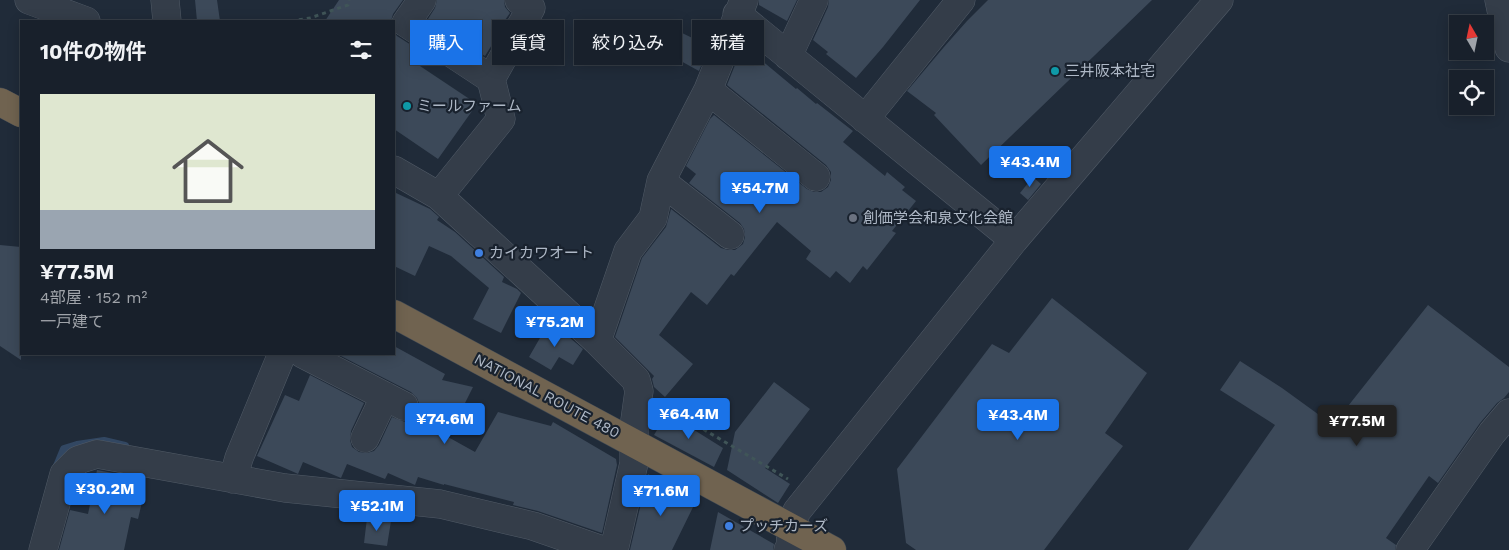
<!DOCTYPE html>
<html lang="ja">
<head>
<meta charset="utf-8">
<style>
  :root { --surface:#18202b; --page:#252d37; --text:#f1f3f6; --muted:#9fa3a9; --line:#363e47; --accent:#1a73e8 }
  body { margin:0; font-family:"Work Sans","Noto Sans JP",sans-serif; background:var(--page); color:var(--text); height:100vh; display:flex; flex-direction:column; font-size:19px; white-space:nowrap }
  * { box-sizing:border-box; margin:0 }
  p { font-size:16px; color:var(--muted) }
  .icon { flex:none; width:28px; height:28px; fill:none; stroke:currentColor; stroke-width:2; stroke-linecap:round; stroke-linejoin:round }
  .map { position:relative; flex:1; overflow:hidden }
  .drawer { position:absolute; left:20px; top:20px; width:375px; height:335px; display:flex; flex-direction:column; background:var(--surface); border-radius:0px; box-shadow:0 2px 12px #0003,0 0 0 1px var(--line) }
  .drawer>* { flex:none }
  .hud { position:absolute; left:410px; top:20px; width:475px; height:45px; display:flex; gap:10px }
  .needle { width:32px; rotate:351deg }
  .buttons { position:absolute; left:1449px; top:15px; display:grid; gap:10px }
  .buttons a { display:grid; place-items:center; width:45px; height:45px; border-radius:0px; background:var(--surface); box-shadow:0 2px 12px #0003,0 0 0 1px var(--line); font-size:25px }
  .price { position:absolute; translate:-50% -42px; padding:0 11px; border-radius:5px; background:var(--accent); color:#fff; font-size:16px; line-height:32px; filter:drop-shadow(0 1px 2px #0008) }
  .price::after { content:''; position:absolute; left:50%; top:30px; width:15px; height:11px; margin-left:-8px; background:inherit; clip-path:polygon(0 0,100% 0,50% 100%) }
  .price.selected { background:#222; color:#fff }
  ul { padding:0; list-style:none }
  li { display:grid; align-content:center; gap:10px; height:265px; padding:0 20px }
  li+li { border-top:1px solid var(--line) }
  li span { display:grid; place-items:center; height:155px; border-radius:0px; color:#555 }
  li>.icon { margin-inline-start:auto }
  span .icon { width:90px; height:90px; fill:#fffc; stroke-width:1 }
  li b { font-size:21px }
  h2 { display:flex; justify-content:space-between; align-items:center; height:60px; padding:0 20px; font-size:21px }
  .chip { padding:0 18px; border-radius:0px; background:var(--surface); box-shadow:0 2px 12px #0003,0 0 0 1px var(--line); font-size:18px; line-height:45px }
  .chip.selected { background:var(--accent); color:#fff }
  .map>svg:first-child { display:block }
  .lines { fill:none; stroke-linecap:round; stroke-linejoin:round }
  .stream { stroke:#324762; stroke-width:8 }
  .building { fill:#3c4959 }
  .minor-casing { stroke:#515b67; stroke-width:29 }
  .highway-casing { stroke:#3e4854; stroke-width:29 }
  .path { stroke:#405558; stroke-width:3; stroke-dasharray:4 4; stroke-linecap:butt }
  .minor { stroke:#343d49; stroke-width:28 }
  .highway { stroke:#706350; stroke-width:28 }
  .culture-dot { fill:#0f9aa8; stroke:#19222e; stroke-width:2 }
  .worship-dot { fill:#6b7280; stroke:#19222e; stroke-width:2 }
  .shop-dot { fill:#3f7fe0; stroke:#19222e; stroke-width:2 }
  .labels { text-anchor:middle; stroke-width:4.5; stroke-linejoin:round; paint-order:stroke }
  .poi-label { font-size:15px; fill:#aeb8c6; stroke:#19222e; text-anchor:start }
  .street-label { font-size:15px; fill:#aeb8c6; stroke:#19222e }
</style>
</head>
<body>
<div class="map">
<svg width="1509" height="550" viewBox="0 0 1509 550">
  <rect width="100%" height="100%" fill="#202b39"/>
  <g class="lines">
    <path class="stream" d="M 57,466 L 64,449 L 77,445 L 104,441 L 125,446"/>
  </g>
  <path class="building" d="M 195,0 L 217,0 L 220,21 L 197,21 Z
    M 339,0 L 403,0 L 393,14 L 391,21 L 325,21 Z
    M 437,0 L 504,0 L 505,7 L 510,13 L 495,34 L 498,35 L 485,56 L 428,19 L 435,8 Z
    M 759,0 L 797,0 L 787,21 L 759,5 Z
    M 829,0 L 920,0 L 883,47 L 856,78 L 826,54 L 828,52 L 813,40 L 828,7 Z
    M 988,0 L 1152,0 L 981,165 L 934,115 L 936,113 L 907,91 L 944,47 L 967,21 Z
    M 394,32 L 397,36 L 433,59 L 428,66 L 420,66 L 477,104 L 438,159 L 394,129 Z
    M 680,32 L 709,46 L 699,71 L 668,54 Z
    M 743,45 L 796,89 L 797,88 L 816,104 L 817,103 L 853,131 L 843,142 L 885,176 L 887,172 L 905,187 L 902,190 L 916,201 L 892,231 L 896,233 L 867,270 L 863,266 L 850,283 L 836,271 L 830,278 L 806,259 L 811,251 L 777,222 L 734,276 L 731,274 L 707,305 L 691,292 L 659,335 L 693,364 L 665,397 L 654,387 L 652,379 L 654,376 L 615,337 L 642,258 L 666,227 L 671,209 L 721,248 L 728,250 L 735,250 L 743,244 L 745,237 L 744,229 L 740,223 L 689,183 L 696,174 L 686,166 L 710,119 L 714,115 L 807,189 L 814,192 L 821,192 L 828,187 L 831,180 L 831,172 L 826,165 L 727,85 Z
    M 1033,177 L 1041,184 L 1028,200 L 1020,193 Z
    M 394,192 L 430,209 L 439,217 L 437,220 L 455,232 L 504,277 L 502,282 L 517,289 L 521,293 L 501,333 L 473,319 L 489,288 L 451,256 L 429,246 L 415,276 L 394,266 Z
    M 0,245 L 21,247 L 19,279 L 21,280 L 21,360 L 0,346 Z
    M 1052,298 L 1147,373 L 1105,433 L 1123,446 L 1044,550 L 916,550 L 906,543 L 897,469 L 992,344 L 1009,353 Z
    M 1428,305 L 1509,367 L 1509,392 L 1504,398 L 1497,403 L 1480,423 L 1438,483 L 1429,476 L 1386,538 L 1396,545 L 1395,550 L 1188,550 L 1275,425 L 1220,390 L 1240,361 L 1282,388 L 1333,425 Z
    M 548,324 L 569,337 L 583,349 L 573,365 L 559,357 L 551,370 L 529,357 Z
    M 394,346 L 445,374 L 442,380 L 473,387 L 448,437 L 475,452 L 498,412 L 551,426 L 553,422 L 616,459 L 617,465 L 602,533 L 538,511 L 513,505 L 514,502 L 444,484 L 444,485 L 418,477 L 415,485 L 388,473 L 385,479 L 347,464 L 341,478 L 303,462 L 298,474 L 296,473 L 257,456 L 285,395 L 299,401 L 310,375 L 364,403 L 351,431 L 350,440 L 352,447 L 359,452 L 367,453 L 374,451 L 379,445 L 392,417 L 405,422 L 412,419 L 418,414 L 420,406 L 417,398 L 411,392 L 337,354 L 394,354 Z
    M 774,382 L 810,409 L 765,468 L 790,484 L 778,503 L 727,470 L 735,432 Z
    M 667,413 L 723,448 L 714,467 L 654,435 Z
    M 97,470 L 143,479 L 139,497 L 143,498 L 138,519 L 131,517 L 124,550 L 59,550 L 70,510 L 88,514 Z
    M 648,474 L 696,501 L 672,550 L 630,550 Z
    M 718,512 L 774,544 L 773,550 L 710,550 Z
    M 367,518 L 391,521 L 387,546 L 364,543 Z"/>
  <g class="lines">
    <defs>
      <path id="minor" d="M 29,0 L 86,21
        M 165,0 L 167,21
        M 422,0 L 406,23 L 491,79
        M 1499,0 L 1509,48
        M 737,14 L 1014,240
        M 788,56 L 814,0
        M 708,90 L 816,177
        M 865,119 L 961,0
        M 394,170 L 439,196 L 597,341 L 636,380 L 639,391 L 634,427 L 634,463 L 614,550
        M 661,181 L 730,235
        M 439,196 L 501,119 L 491,79 L 531,8 L 519,0
        M 597,341 L 628,251 L 653,218 L 661,181 L 708,90 L 744,0
        M 303,354 L 404,406
        M 365,438 L 385,396
        M 233,479 L 239,458 L 282,354
        M 43,550 L 64,474 L 78,460 L 97,454 L 285,488 L 440,504 L 533,526 L 602,550
        M 788,550 L 791,546 L 790,528 L 797,511 L 1014,240 L 1219,0
        M 1410,550 L 1492,433 L 1509,413"/>
      <path id="highway" d="M 0,102 L 21,113
        M 394,314 L 832,550"/>
    </defs>
    <use href="#minor" class="minor-casing"/>
    <use href="#highway" class="highway-casing"/>
    <path class="path" d="M 291,21 L 310,18 L 348,5 L 349,0
      M 662,405 L 788,479"/>
    <use href="#minor" class="minor"/>
    <use href="#highway" class="highway"/>
  </g>
  <g class="culture-dot">
    <circle cx="1055" cy="71" r="5"/>
    <circle cx="407" cy="106" r="5"/>
  </g>
  <circle class="worship-dot" cx="853" cy="218" r="5"/>
  <g class="shop-dot">
    <circle cx="479" cy="253" r="5"/>
    <circle cx="729" cy="526" r="5"/>
  </g>
  <g class="labels">
    <g class="poi-label">
      <text x="1065" y="76">三井阪本社宅</text>
      <text x="417" y="111">ミールファーム</text>
      <text x="863" y="223">創価学会和泉文化会館</text>
      <text x="489" y="258">カイカワオート</text>
      <text x="739" y="531">プッチカーズ</text>
    </g>
    <g class="street-label">
      <text transform="translate(547 396) rotate(28)" y="5">NATIONAL ROUTE 480</text>
    </g>
  </g>
</svg>
<div class="buttons">
<a><svg class="needle" viewBox="-14 -14 28 28"><path d="M0-13l5 13h-10z" fill="#e53935"/><path d="M0 13l5-13h-10z" fill="#9fa3a9"/></svg></a>
<a><svg class="icon" aria-label="locate" viewBox="0 0 24 24"><circle cx="12" cy="12" r="6"/><path d="M12 2v4M12 18v4M2 12h4M18 12h4"/></svg></a>
</div>
<b class="price" style="left:1030px;top:188px">¥43.4M</b>
<b class="price" style="left:760px;top:214px">¥54.7M</b>
<b class="price" style="left:555px;top:348px">¥75.2M</b>
<b class="price" style="left:689px;top:440px">¥64.4M</b>
<b class="price" style="left:1018px;top:441px">¥43.4M</b>
<b class="price" style="left:445px;top:445px">¥74.6M</b>
<b class="price selected" style="left:1357px;top:447px">¥77.5M</b>
<b class="price" style="left:105px;top:515px">¥30.2M</b>
<b class="price" style="left:661px;top:517px">¥71.6M</b>
<b class="price" style="left:377px;top:532px">¥52.1M</b>
<div class="hud">
<a class="chip selected">購入</a>
<a class="chip">賃貸</a>
<a class="chip">絞り込み</a>
<a class="chip">新着</a>
</div>
<section class="drawer">
<h2>10件の物件<svg class="icon" aria-label="filters" viewBox="0 0 24 24"><path d="M4 7h16M4 17h16"/><circle cx="9" cy="7" r="2"/><circle cx="15" cy="17" r="2"/></svg></h2>
<ul>
<li><span style="background:linear-gradient(#dfe7d0 75%,#9aa5b1 0)"><svg class="icon" aria-label="home" viewBox="0 0 24 24"><path d="M3 11l9-7 9 7M6 9v11h12V9"/></svg></span><div><b>¥77.5M</b><p>4部屋 · 152 m²</p><p>一戸建て</p></div></li>
</ul>
</section>
</div>
</body>
</html>
